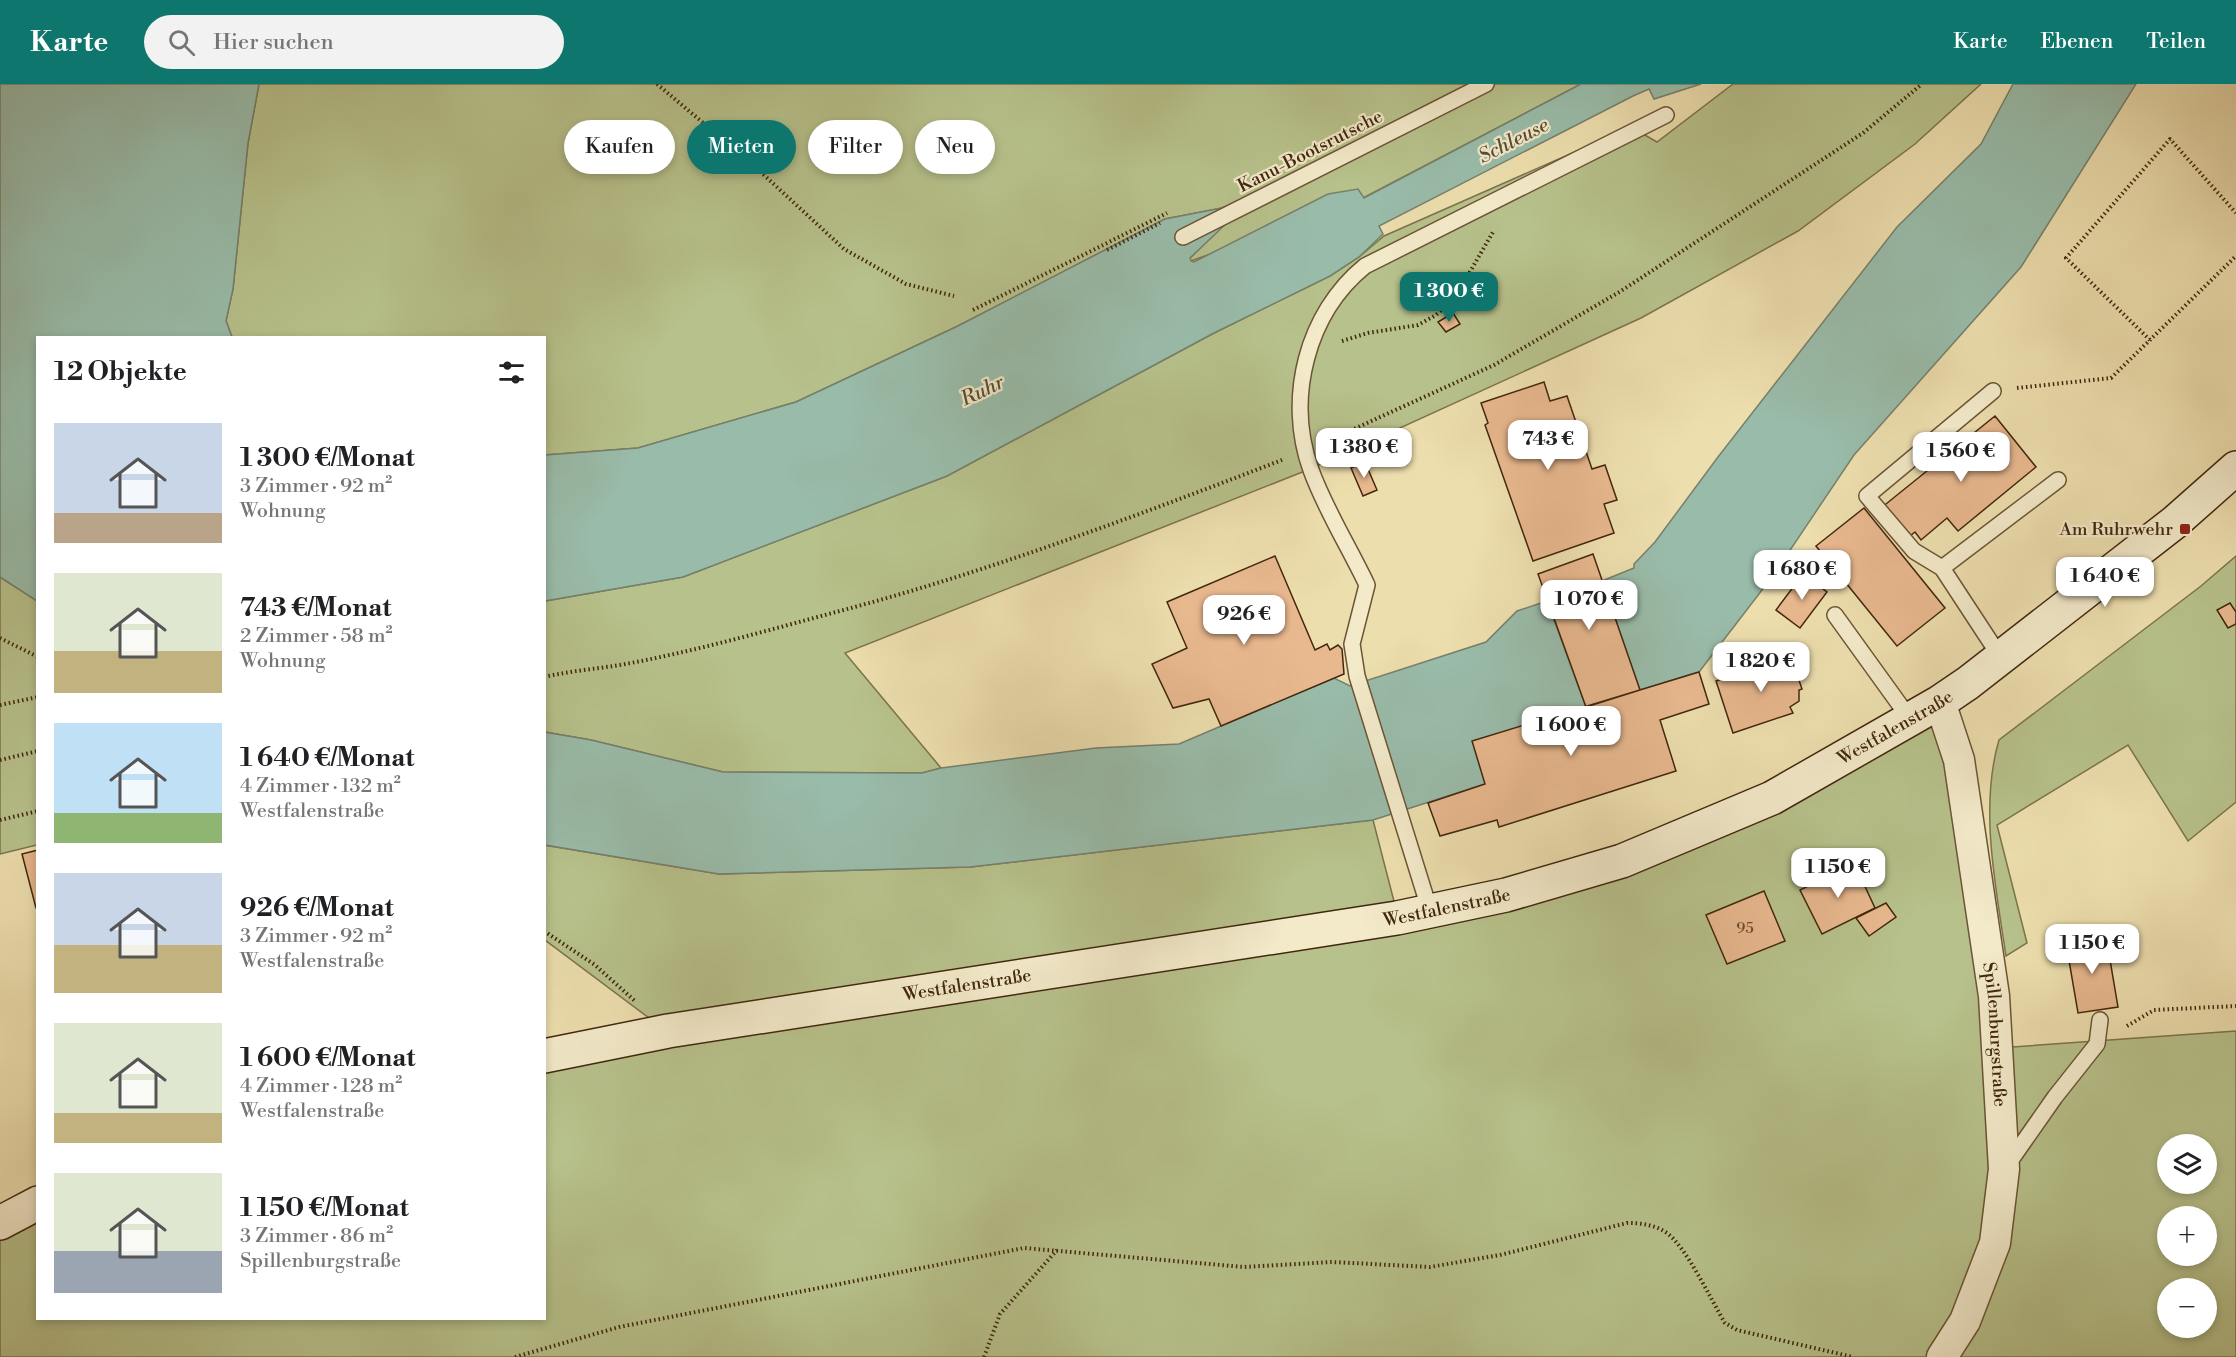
<!DOCTYPE html>
<html lang="de">
<head>
<meta charset="utf-8">
<style>
  :root { --surface:#fff; --page:#f2f2f2; --text:#202124; --muted:#757577; --accent:#0f766e }
  body { margin:0; font-family:"Libre Bodoni",serif; background:var(--page); color:var(--text); height:100vh; display:flex; flex-direction:column; font-size:22px; white-space:nowrap }
  * { box-sizing:border-box; margin:0 }
  p { font-size:20px; color:var(--muted) }
  .icon { flex:none; width:33px; height:33px; fill:none; stroke:currentColor; stroke-width:2; stroke-linecap:round; stroke-linejoin:round }
  .map { position:relative; flex:1; overflow:hidden }
  .side { position:absolute; left:36px; top:252px; width:510px; height:984px; display:flex; flex-direction:column; background:var(--surface); border-radius:0px; box-shadow:0 3px 9px #0003 }
  .side>* { flex:none }
  .hud { position:absolute; left:564px; top:36px; width:570px; height:54px; display:flex; gap:12px }
  .tools { position:absolute; left:2157px; top:1050px; display:grid; gap:12px }
  .tools a { display:grid; place-items:center; width:60px; height:60px; border-radius:50%; background:var(--surface); box-shadow:0 3px 9px #0003; font-size:30px }
  .price { position:absolute; translate:-50% -51px; padding:0 14px; border-radius:12px; background:#fff; color:#222; font-size:20px; line-height:39px; filter:drop-shadow(0 2px 3px #0008) }
  .price::after { content:''; position:absolute; left:50%; top:36px; width:18px; height:14px; margin-left:-9px; background:inherit; clip-path:polygon(0 0,100% 0,50% 100%) }
  .price.active { background:var(--accent); color:#fff }
  ul { padding:0; list-style:none }
  li { display:flex; align-items:center; gap:18px; height:150px; padding:0 18px }
  li span { display:grid; place-items:center; flex:none; width:168px; height:120px; border-radius:0px; color:#555 }
  li>.icon { margin-inline-start:auto }
  span .icon { width:72px; height:72px; fill:#fffc; stroke-width:1 }
  li b { font-size:26px }
  h2 { display:flex; justify-content:space-between; align-items:center; height:72px; padding:0 18px; font-size:26px }
  .pill { padding:0 21px; border-radius:27px; background:var(--surface); box-shadow:0 3px 9px #0003; font-size:21px; line-height:54px }
  .pill.active { background:var(--accent); color:#fff }
  header { display:flex; align-items:center; gap:36px; box-sizing:border-box; height:84px; padding:0 30px; background:var(--accent); color:#fff }
  header strong { font-size:28px }
  nav { display:flex; gap:33px; margin-inline-start:auto; font-size:21px }
  .search { width:420px; height:54px; background:var(--page); display:flex; align-items:center; gap:15px; box-sizing:border-box; padding:0 21px; border-radius:33px; color:var(--muted); font-size:22px }
  .map>svg:first-child { display:block }
  .green { fill:#b7c18b; stroke:#7c744c; stroke-width:1.5; fill-rule:evenodd }
  .water { fill:#99bcaa; stroke:#76806c; stroke-width:1.5 }
  .building { fill:#e8b88e; stroke:#41270e; stroke-width:1.5 }
  .lines { fill:none; stroke-linecap:round; stroke-linejoin:round }
  .lane-casing { stroke:#6c5536; stroke-width:18 }
  .street-casing { stroke:#6c5536; stroke-width:33 }
  .secondary-casing { stroke:#41270e; stroke-width:36 }
  .path { stroke:#41270e; stroke-width:4; stroke-dasharray:1.5 3; stroke-linecap:butt }
  .lane { stroke:#f3eaca; stroke-width:15 }
  .street { stroke:#f3eaca; stroke-width:30 }
  .secondary { stroke:#f3eaca; stroke-width:33 }
  .poi-dot { fill:#8f2418; stroke:#f3eaca; stroke-width:2 }
  .labels { text-anchor:middle; stroke-width:4.5; stroke-linejoin:round; paint-order:stroke }
  .number-label { font-size:15px; fill:#6b4b2e }
  .street-label { font-size:18px; fill:#41270e; stroke:#f3eaca }
  .poi-label { font-size:18px; fill:#41270e; stroke:#f3eaca; text-anchor:end }
  .water-label { font-size:20px; font-style:italic; fill:#574c35; stroke:#f3eaca }
</style>
</head>
<body>
<header>
<strong>Karte</strong>
<div class="search"><svg class="icon" aria-label="search" viewBox="0 0 24 24"><circle cx="10" cy="10" r="6"/><path d="M15 15l6 6"/></svg>Hier suchen</div>
<nav><a>Karte</a><a>Ebenen</a><a>Teilen</a></nav>
</header>
<div class="map">
<svg width="2236" height="1273" viewBox="0 0 2236 1273">
  <rect width="100%" height="100%" fill="#eddeae"/>
  <filter id="stains"><feTurbulence type="fractalNoise" baseFrequency=".00333" numOctaves="4"/><feColorMatrix values="0 0 0 0 .2 0 0 0 0 .09 0 0 0 0 .02 0 0 0 .5 -.17"/></filter>
  <radialGradient id="worn" r=".72"><stop offset=".6" stop-color="#630" stop-opacity="0"/><stop offset="1" stop-color="#630" stop-opacity=".3"/></radialGradient>
  <path class="green" d="M 259,0 L 1468,0 L 1241,116 L 1222,124 L 1165,135 L 958,242 L 796,318 L 638,364 L 545,371 L 544,254 L 232,253 L 226,237 L 233,205 L 248,59 Z
    M 1495,0 L 1581,0 L 1363,114 L 1191,177 L 1190,174 L 1229,136 Z
    M 1733,0 L 1981,0 L 1915,60 L 1798,147 L 1641,234 L 1310,385 L 845,569 L 941,684 L 922,689 L 723,688 L 591,656 L 545,648 L 545,517 L 683,493 L 947,392 L 1214,249 L 1330,192 L 1359,173 L 1384,152 L 1631,43 L 1657,58 Z
    M 2236,472 L 2236,718 L 2188,757 L 2128,661 L 1997,741 L 2027,859 L 2006,872 C 1996,804 1979,724 1999,656 L 2201,502 Z
    M 0,493 L 38,517 L 37,761 L 0,770 Z
    M 1938,620 L 1998,964 L 2236,947 L 2236,1273 L 0,1273 L 0,1142 L 37,1121 L 38,1234 L 544,1234 L 545,975 L 1622,780 ZM 2168,1060 L 2206,1060 L 2206,1100 L 2168,1100 ZM 2168,1132 L 2206,1132 L 2206,1172 L 2168,1172 ZM 2168,1204 L 2206,1204 L 2206,1244 L 2168,1244 Z
    M 1373,736 L 1397,829 L 665,946 L 545,856 L 544,761 L 719,790 L 970,783 Z"/>
  <path class="water" d="M 0,0 L 259,0 L 248,59 L 233,205 L 226,237 L 232,253 L 38,254 L 37,517 L 0,493 Z
    M 1468,0 L 1495,0 L 1230,136 L 1190,174 L 1191,177 L 1194,178 L 1328,110 L 1358,105 L 1364,114 L 1581,0 L 1701,0 L 1654,15 L 1649,5 L 1633,12 L 1379,142 L 1383,150 L 1359,173 L 1330,192 L 1214,249 L 947,392 L 683,493 L 545,517 L 545,371 L 638,364 L 796,318 L 958,242 L 1165,135 L 1222,124 L 1241,116 Z
    M 2013,0 L 2136,0 L 2021,183 L 1854,371 L 1772,493 L 1699,588 L 1640,606 L 1602,497 L 1634,484 L 1634,480 L 1655,458 L 1718,373 L 1897,143 L 1981,60 Z
    M 1547,517 L 1586,623 L 1485,700 L 1373,736 L 970,783 L 719,790 L 545,761 L 544,648 L 591,656 L 723,688 L 922,689 L 941,684 L 1096,664 L 1179,660 L 1334,594 L 1350,602 L 1486,558 L 1517,527 Z"/>
  <path class="building" d="M 1453,229 L 1460,240 L 1446,248 L 1438,238 Z
    M 1544,298 L 1550,317 L 1567,312 L 1592,385 L 1605,381 L 1617,416 L 1604,420 L 1614,449 L 1533,477 L 1485,341 L 1488,339 L 1481,319 Z
    M 1995,332 L 2036,383 L 1958,447 L 1947,434 L 1921,456 L 1915,448 L 1906,455 L 1881,424 Z
    M 1365,378 L 1377,406 L 1363,412 L 1351,384 Z
    M 1864,424 L 1945,524 L 1897,562 L 1816,462 Z
    M 1593,470 L 1640,606 L 1586,623 L 1538,490 Z
    M 1275,472 L 1315,566 L 1327,560 L 1330,566 L 1338,561 L 1342,565 L 1344,590 L 1221,642 L 1209,615 L 1173,624 L 1152,580 L 1187,564 L 1167,518 Z
    M 1803,490 L 1827,508 L 1800,544 L 1776,526 Z
    M 2230,519 L 2236,528 L 2236,540 L 2228,544 L 2217,526 Z
    M 1788,564 L 1802,605 L 1799,606 L 1799,617 L 1790,623 L 1793,629 L 1733,649 L 1716,597 L 1771,579 L 1769,571 Z
    M 1699,588 L 1709,620 L 1660,636 L 1676,687 L 1499,743 L 1497,736 L 1440,752 L 1428,719 L 1485,700 L 1472,657 Z
    M 38,766 L 38,824 L 36,824 L 22,770 Z
    M 1854,779 L 1875,824 L 1822,850 L 1800,806 Z
    M 1764,807 L 1785,857 L 1727,880 L 1706,831 Z
    M 1886,819 L 1896,833 L 1869,852 L 1856,834 Z
    M 2106,852 L 2118,923 L 2078,929 L 2066,859 Z"/>
  <g class="lines">
    <defs>
      <path id="lane" d="M 1183,153 L 1486,0
        M 1942,484 L 1914,467 L 1867,412 L 1993,307
        M 1835,531 L 1910,635
        M 2001,574 L 1942,484 L 2058,396
        M 1430,827 L 1357,592 L 1352,560 L 1367,501 C 1349,463 1325,425 1311,386 C 1285,314 1307,229 1365,182 L 1666,31
        M 2006,1083 L 2055,1013 L 2097,960 L 2100,936"/>
      <g id="street">
        <path id="s1" d="M 1940,618 L 1959,676 L 1994,912 L 2004,1085 L 1995,1159 L 1965,1237 L 1942,1273"/>
      </g>
      <g id="secondary">
        <path id="s2" d="M 544,972 L 668,947 L 1397,834 L 1506,811 L 1622,777 L 1772,714 L 1940,618 L 1968,599 L 2175,438 L 2236,384"/>
        <path d="M 0,1139 L 38,1119"/>
      </g>
    </defs>
    <use href="#lane" class="lane-casing"/>
    <use href="#street" class="street-casing"/>
    <use href="#secondary" class="secondary-casing"/>
    <path class="path" d="M 657,0 L 752,80 L 844,165 L 906,200 L 954,212
      M 1107,166 L 1160,139
      M 973,226 L 1167,129
      M 2150,256 L 2066,174 L 2170,55 L 2236,129
      M 1342,257 L 1368,249 L 1418,241 L 1436,231 L 1456,212 L 1493,148
      M 2017,304 L 2111,294 L 2236,172
      M 1330,356 L 1494,281 L 1621,207 L 1863,49 L 1922,0
      M 0,554 L 38,573
      M 544,593 C 570,587 595,585 620,581 C 693,568 765,547 836,528 C 988,488 1136,432 1282,376
      M 0,621 L 38,613
      M 0,676 L 38,667
      M 0,736 L 38,727
      M 544,847 L 595,881 L 636,918
      M 2127,942 L 2154,926 L 2236,922
      M 515,1273 L 619,1243 L 1024,1164 L 1244,1183 L 1332,1178 L 1430,1183 L 1500,1171 L 1627,1139 C 1642,1139 1655,1141 1667,1149 C 1687,1164 1711,1216 1725,1239 L 1737,1246 L 1853,1273
      M 984,1273 L 1000,1230 L 1057,1166"/>
    <use href="#lane" class="lane"/>
    <use href="#street" class="street"/>
    <use href="#secondary" class="secondary"/>
  </g>
  <rect class="poi-dot" x="2179" y="439" width="12" height="12" rx="3"/>
  <g class="labels">
    <g class="number-label">
      <text x="1745" y="849">95</text>
    </g>
    <g class="street-label">
      <text transform="translate(1310 67) rotate(-27)" y="6">Kanu-Bootsrutsche</text>
      <text dy="6" stroke="none"><textPath href="#s2" startOffset="1401">Westfalenstraße</textPath></text>
      <text dy="6" stroke="none"><textPath href="#s2" startOffset="915">Westfalenstraße</textPath></text>
      <text dy="6" stroke="none"><textPath href="#s2" startOffset="429">Westfalenstraße</textPath></text>
      <text dy="6" stroke="none"><textPath href="#s1" startOffset="338">Spillenburgstraße</textPath></text>
    </g>
    <g class="poi-label">
      <text x="2173" y="451">Am Ruhrwehr</text>
    </g>
    <g class="water-label">
      <text transform="translate(1513 56) rotate(-27)" y="7">Schleuse</text>
      <text transform="translate(982 306) rotate(-25)" y="7">Ruhr</text>
    </g>
  </g>
  <rect width="100%" height="100%" filter="url(#stains)"/>
  <rect width="100%" height="100%" fill="url(#worn)"/>
</svg>
<div class="tools">
<a><svg class="icon" aria-label="layers" viewBox="0 0 24 24"><path d="M12 4l9 5-9 5-9-5zM3 14l9 5 9-5"/></svg></a>
<a>+</a>
<a>−</a>
</div>
<b class="price active" style="left:1449px;top:239px">1 300 €</b>
<b class="price" style="left:1548px;top:387px">743 €</b>
<b class="price" style="left:1364px;top:395px">1 380 €</b>
<b class="price" style="left:1961px;top:399px">1 560 €</b>
<b class="price" style="left:1802px;top:517px">1 680 €</b>
<b class="price" style="left:2105px;top:524px">1 640 €</b>
<b class="price" style="left:1589px;top:547px">1 070 €</b>
<b class="price" style="left:1244px;top:562px">926 €</b>
<b class="price" style="left:1761px;top:609px">1 820 €</b>
<b class="price" style="left:1571px;top:673px">1 600 €</b>
<b class="price" style="left:1838px;top:815px">1 150 €</b>
<b class="price" style="left:2092px;top:891px">1 150 €</b>
<div class="hud">
<a class="pill">Kaufen</a>
<a class="pill active">Mieten</a>
<a class="pill">Filter</a>
<a class="pill">Neu</a>
</div>
<section class="side">
<h2>12 Objekte<svg class="icon" aria-label="filters" viewBox="0 0 24 24"><path d="M4 7h16M4 17h16"/><circle cx="9" cy="7" r="2"/><circle cx="15" cy="17" r="2"/></svg></h2>
<ul>
<li><span style="background:linear-gradient(#c9d6e8 75%,#b9a48a 0)"><svg class="icon" aria-label="home" viewBox="0 0 24 24"><path d="M3 11l9-7 9 7M6 9v11h12V9"/></svg></span><div><b>1 300 €/Monat</b><p>3 Zimmer · 92 m²</p><p>Wohnung</p></div></li>
<li><span style="background:linear-gradient(#dfe7d0 65%,#c2b280 0)"><svg class="icon" aria-label="home" viewBox="0 0 24 24"><path d="M3 11l9-7 9 7M6 9v11h12V9"/></svg></span><div><b>743 €/Monat</b><p>2 Zimmer · 58 m²</p><p>Wohnung</p></div></li>
<li><span style="background:linear-gradient(#bfe0f5 75%,#8fb573 0)"><svg class="icon" aria-label="home" viewBox="0 0 24 24"><path d="M3 11l9-7 9 7M6 9v11h12V9"/></svg></span><div><b>1 640 €/Monat</b><p>4 Zimmer · 132 m²</p><p>Westfalenstraße</p></div></li>
<li><span style="background:linear-gradient(#c9d6e8 60%,#c2b280 0)"><svg class="icon" aria-label="home" viewBox="0 0 24 24"><path d="M3 11l9-7 9 7M6 9v11h12V9"/></svg></span><div><b>926 €/Monat</b><p>3 Zimmer · 92 m²</p><p>Westfalenstraße</p></div></li>
<li><span style="background:linear-gradient(#dfe7d0 75%,#c2b280 0)"><svg class="icon" aria-label="home" viewBox="0 0 24 24"><path d="M3 11l9-7 9 7M6 9v11h12V9"/></svg></span><div><b>1 600 €/Monat</b><p>4 Zimmer · 128 m²</p><p>Westfalenstraße</p></div></li>
<li><span style="background:linear-gradient(#dfe7d0 65%,#9aa5b1 0)"><svg class="icon" aria-label="home" viewBox="0 0 24 24"><path d="M3 11l9-7 9 7M6 9v11h12V9"/></svg></span><div><b>1 150 €/Monat</b><p>3 Zimmer · 86 m²</p><p>Spillenburgstraße</p></div></li>
</ul>
</section>
</div>
</body>
</html>
